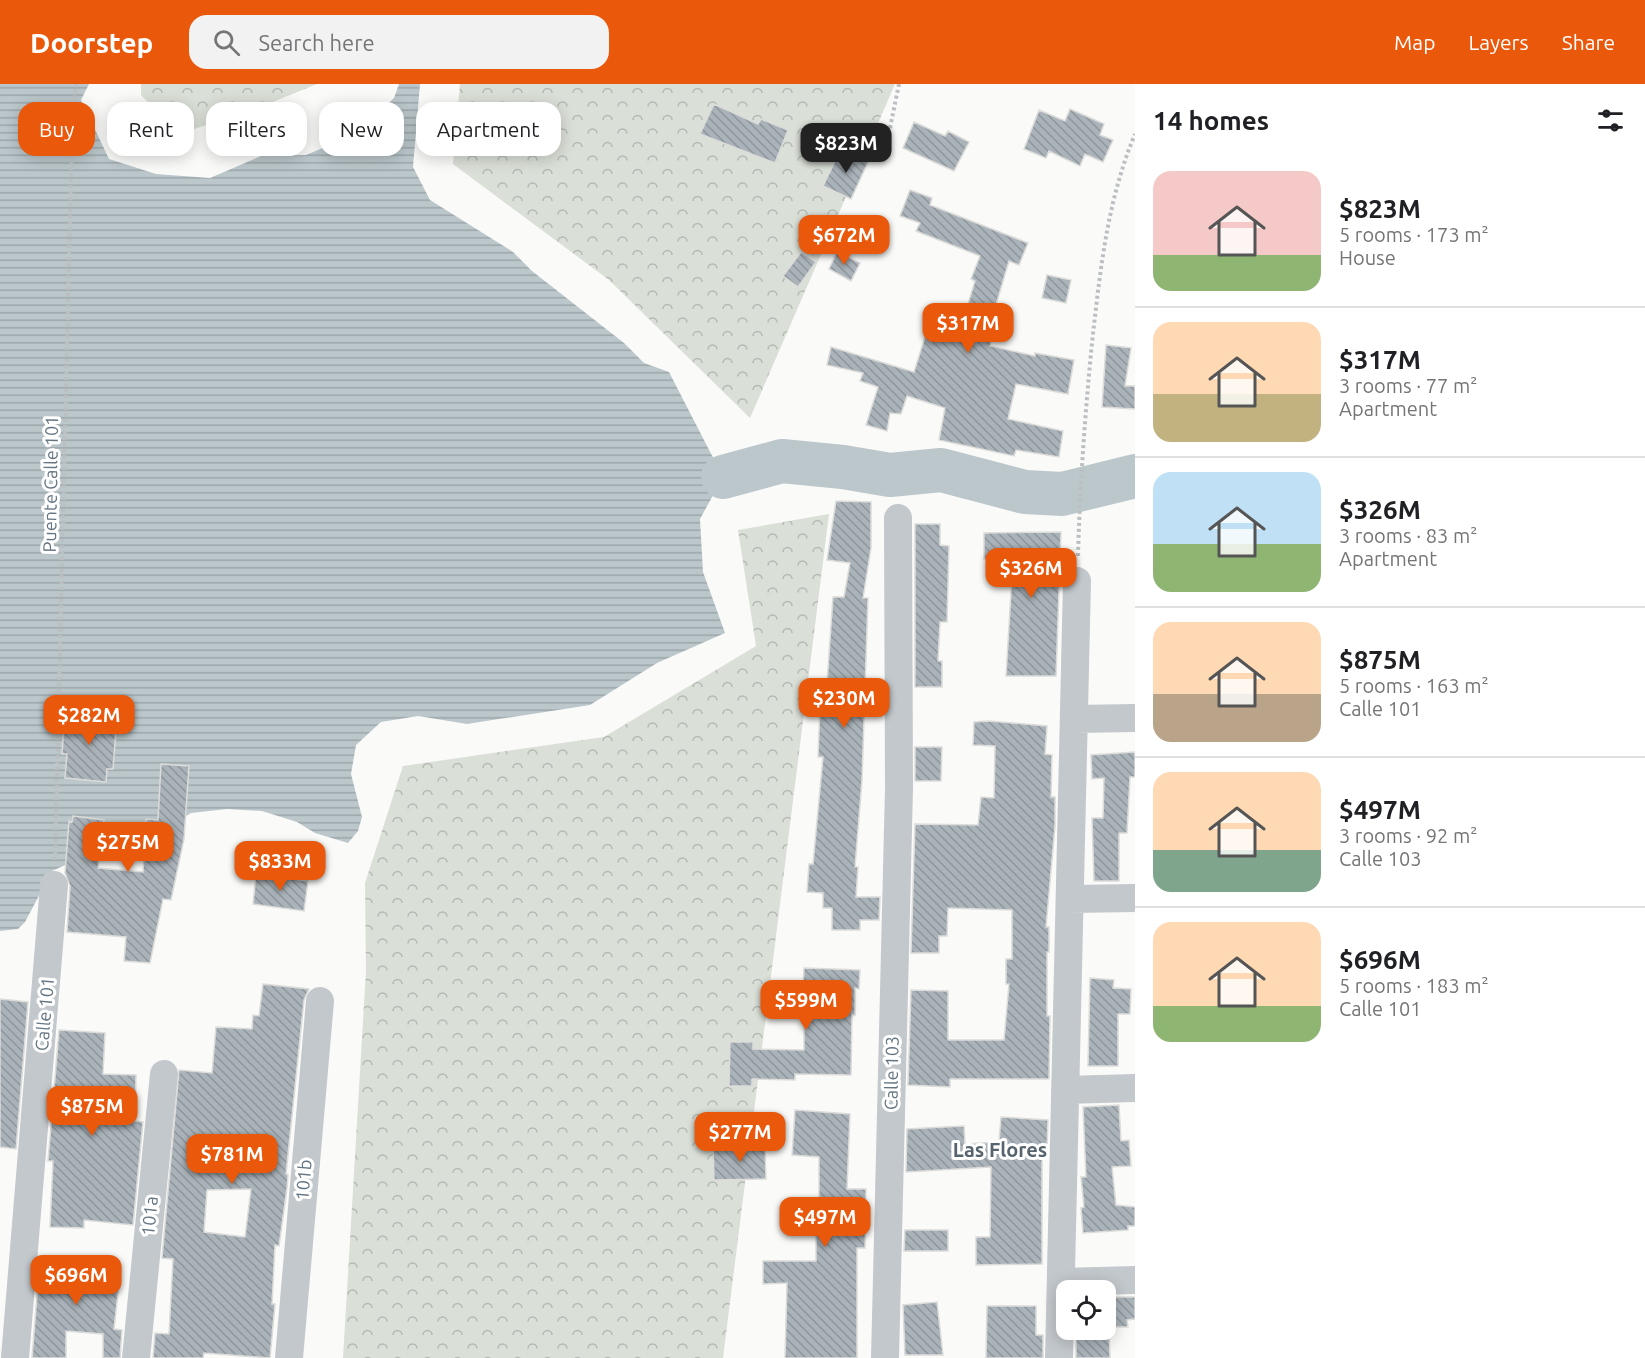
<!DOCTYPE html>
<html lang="en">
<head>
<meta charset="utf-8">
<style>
  :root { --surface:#fff; --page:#f2f2f2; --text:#202124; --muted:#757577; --line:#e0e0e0; --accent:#ea580c }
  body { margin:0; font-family:Ubuntu,sans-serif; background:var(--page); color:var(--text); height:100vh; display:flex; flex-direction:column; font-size:22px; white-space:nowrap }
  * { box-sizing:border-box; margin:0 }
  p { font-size:20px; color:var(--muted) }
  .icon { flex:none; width:33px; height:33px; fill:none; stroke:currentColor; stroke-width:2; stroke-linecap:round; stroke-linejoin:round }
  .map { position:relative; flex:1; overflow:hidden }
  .side { display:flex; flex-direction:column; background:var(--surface); width:510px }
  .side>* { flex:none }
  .hud { position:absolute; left:18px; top:18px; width:570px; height:54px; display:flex; gap:12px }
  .fabs { position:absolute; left:1056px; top:1196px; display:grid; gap:12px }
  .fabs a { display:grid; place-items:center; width:60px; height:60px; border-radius:12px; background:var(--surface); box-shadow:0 3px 15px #0003; font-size:30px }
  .price { position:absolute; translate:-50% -51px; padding:0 14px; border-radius:12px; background:var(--accent); color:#fff; font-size:20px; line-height:39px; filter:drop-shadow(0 2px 3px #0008) }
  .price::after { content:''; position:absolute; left:50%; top:36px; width:18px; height:14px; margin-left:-9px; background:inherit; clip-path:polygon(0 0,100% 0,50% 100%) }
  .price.selected { background:#222; color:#fff }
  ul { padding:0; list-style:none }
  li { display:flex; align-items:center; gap:18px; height:150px; padding:0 18px }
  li+li { border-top:2px solid var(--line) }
  li span { display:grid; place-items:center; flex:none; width:168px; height:120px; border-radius:18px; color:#555 }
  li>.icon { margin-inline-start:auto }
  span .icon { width:72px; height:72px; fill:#fffc; stroke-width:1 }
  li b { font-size:26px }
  h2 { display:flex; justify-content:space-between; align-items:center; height:72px; padding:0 18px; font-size:26px }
  .pill { padding:0 21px; border-radius:18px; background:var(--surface); box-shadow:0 3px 15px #0003; font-size:21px; line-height:54px }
  .pill.selected { background:var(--accent); color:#fff }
  header { display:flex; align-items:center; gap:36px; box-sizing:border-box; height:84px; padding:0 30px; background:var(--accent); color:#fff }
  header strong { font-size:28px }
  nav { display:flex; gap:33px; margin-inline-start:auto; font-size:21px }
  .search { width:420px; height:54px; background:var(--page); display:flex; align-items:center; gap:15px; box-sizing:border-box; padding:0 21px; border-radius:18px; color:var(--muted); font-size:22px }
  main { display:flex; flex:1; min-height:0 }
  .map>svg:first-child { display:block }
  .forest { fill:url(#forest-crowns) }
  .water { fill:url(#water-rules) }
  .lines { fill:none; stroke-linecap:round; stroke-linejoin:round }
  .river { stroke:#bbc7cb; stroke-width:44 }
  .building { fill:url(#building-back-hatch); stroke:#dcdcda; stroke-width:1.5; fill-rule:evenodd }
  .path { stroke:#bbbfc2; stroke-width:4; stroke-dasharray:3 3; stroke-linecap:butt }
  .street { stroke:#c3c8cc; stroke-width:28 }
  .labels { text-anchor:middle; stroke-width:6; stroke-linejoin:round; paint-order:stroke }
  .street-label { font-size:18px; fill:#657683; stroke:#fff }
  .neighbourhood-label { font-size:20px; font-weight:bold; fill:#57646e; stroke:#fff }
</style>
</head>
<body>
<header>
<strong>Doorstep</strong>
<div class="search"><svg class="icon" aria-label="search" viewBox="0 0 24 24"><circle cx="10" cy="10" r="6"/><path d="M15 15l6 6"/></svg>Search here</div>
<nav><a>Map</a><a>Layers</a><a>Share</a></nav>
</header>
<main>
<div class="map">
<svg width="1135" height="1274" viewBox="0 0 1135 1274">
  <defs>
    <pattern id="forest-crowns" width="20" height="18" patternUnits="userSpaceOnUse" patternTransform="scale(1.5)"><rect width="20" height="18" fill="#dadfd7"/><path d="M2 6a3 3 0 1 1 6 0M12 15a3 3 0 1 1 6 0" fill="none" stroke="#b4b9b4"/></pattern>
    <pattern id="water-rules" width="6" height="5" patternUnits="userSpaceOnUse" patternTransform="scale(1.5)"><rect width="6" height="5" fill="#bbc7cb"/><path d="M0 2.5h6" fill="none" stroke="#9ca6aa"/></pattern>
    <pattern id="building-back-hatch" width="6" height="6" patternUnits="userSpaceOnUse" patternTransform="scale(1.5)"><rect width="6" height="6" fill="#aab3b9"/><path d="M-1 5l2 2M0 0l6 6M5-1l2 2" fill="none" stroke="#8e969c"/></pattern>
  </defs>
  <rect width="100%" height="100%" fill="#fafaf8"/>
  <path class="forest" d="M 141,0 L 317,0 L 258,24 L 179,50 L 141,11 Z
    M 460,0 L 895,0 L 750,334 L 609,196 L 453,80 Z
    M 829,430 L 723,1274 L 343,1274 L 366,887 L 365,799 L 403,682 L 604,653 L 756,562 L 738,446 Z"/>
  <path class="water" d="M 0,0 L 89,0 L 81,16 L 109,75 L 156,90 L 210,94 L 261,72 L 306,71 L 356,50 L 394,14 L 399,0 L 420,0 L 413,83 L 430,116 L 513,168 L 532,187 L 624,259 L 644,279 L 669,288 L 723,393 L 700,435 L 703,488 L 725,549 L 657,579 L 590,621 L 467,640 L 418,632 L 381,638 L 356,661 L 351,690 L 362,733 L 358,747 L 348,759 L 315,749 L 297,738 L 262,727 L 227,725 L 191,729 L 108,774 L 79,775 L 52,787 L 25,838 L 18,845 L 0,847 Z"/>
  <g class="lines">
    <path class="river" d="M 723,393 L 782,377 L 843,383 L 890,391 L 941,386 L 1025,408 L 1062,410 L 1135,392"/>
  </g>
  <path class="building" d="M 714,20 L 758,40 L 761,35 L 788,46 L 775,79 L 700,50 Z
    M 1070,25 L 1104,40 L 1100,51 L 1113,56 L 1103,78 L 1085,70 L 1080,82 L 1049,67 L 1046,74 L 1024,65 L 1039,26 L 1065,37 Z
    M 914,38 L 945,52 L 948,47 L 969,58 L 954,87 L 903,64 Z
    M 841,65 L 868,78 L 851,115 L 823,102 Z
    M 910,106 L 932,114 L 930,121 L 1028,159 L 1019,181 L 1009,177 L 993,231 L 997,232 L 990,262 L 1035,272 L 1035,269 L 1074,276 L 1068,310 L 1016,300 L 1008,335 L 1063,347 L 1059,373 L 1016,366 L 1014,372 L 939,356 L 945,324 L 907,312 L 901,330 L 890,329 L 887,347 L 866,341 L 878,303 L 860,297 L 863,289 L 827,281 L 831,263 L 914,288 L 928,243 L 958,253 L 975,197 L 971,195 L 980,172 L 916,147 L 920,139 L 900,132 Z
    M 801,168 L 816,178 L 798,203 L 783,192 Z
    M 837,168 L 860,179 L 851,197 L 829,185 Z
    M 1047,191 L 1071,196 L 1066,219 L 1042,214 Z
    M 1106,261 L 1131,264 L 1125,302 L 1135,302 L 1135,325 L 1102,323 Z
    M 836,417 L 871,418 L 871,464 L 863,514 L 868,514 L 862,696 L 855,783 L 858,783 L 856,813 L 880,813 L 879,836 L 860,836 L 860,846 L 832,846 L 832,824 L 823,824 L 823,809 L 807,808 L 809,780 L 813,780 L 823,673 L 818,673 L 821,599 L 827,599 L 833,513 L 844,513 L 850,479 L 827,476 Z
    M 915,440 L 940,440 L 940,461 L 949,462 L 947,538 L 940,538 L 938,577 L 942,577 L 942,603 L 915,603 Z
    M 1061,448 L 1056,592 L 1006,592 L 1013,475 L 984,475 L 984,449 Z
    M 65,628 L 117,632 L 113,685 L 107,685 L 106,698 L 65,694 L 67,670 L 62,670 Z
    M 989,637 L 1047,642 L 1045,670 L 1052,671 L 1051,713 L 1055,713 L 1055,742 L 1046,843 L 1049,843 L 1049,868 L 1047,868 L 1047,932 L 1050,932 L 1049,995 L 950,995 L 950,1003 L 908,1001 L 911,906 L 948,907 L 948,956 L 1004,956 L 1009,900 L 1006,900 L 1006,875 L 1012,875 L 1012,826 L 948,824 L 947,852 L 939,852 L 939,869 L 911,869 L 915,740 L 978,741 L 981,713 L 994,714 L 995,662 L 973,661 L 974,638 Z
    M 915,663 L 942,663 L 941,697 L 915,697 Z
    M 1135,668 L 1135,693 L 1130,693 L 1127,749 L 1119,749 L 1119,797 L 1094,797 L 1092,734 L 1103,734 L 1104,694 L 1092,695 L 1091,671 Z
    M 161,680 L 189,682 L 184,755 L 171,816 L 163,815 L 150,879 L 124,877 L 126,853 L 67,848 L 70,802 L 65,789 L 69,737 L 72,738 L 73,732 L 104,736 L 98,784 L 143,788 L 146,735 L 158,736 Z
    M 256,790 L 308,797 L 304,827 L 253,820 Z
    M 804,884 L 860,886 L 859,905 L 855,904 L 855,931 L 852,931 L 851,991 L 795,990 L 795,996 L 752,995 L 752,1002 L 729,1002 L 730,958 L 753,958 L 753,965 L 804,966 L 804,929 L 770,927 L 772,901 L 803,903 Z
    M 1090,894 L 1114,896 L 1113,904 L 1131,905 L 1130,930 L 1118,930 L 1118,982 L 1088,982 Z
    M 263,900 L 309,905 L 304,916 L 286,1090 L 288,1091 L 287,1104 L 279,1162 L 275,1161 L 272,1220 L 275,1220 L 270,1274 L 204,1269 L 203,1274 L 153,1274 L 155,1249 L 169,1250 L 173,1175 L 162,1174 L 179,986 L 212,989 L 216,943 L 252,945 L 253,931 L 259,932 ZM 251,1105 L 245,1153 L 204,1148 L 207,1106 Z
    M 0,915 L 28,918 L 16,1065 L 0,1063 Z
    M 59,946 L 105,949 L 103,990 L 136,991 L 135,1037 L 143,1038 L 133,1141 L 84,1136 L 84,1144 L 50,1143 L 53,1077 L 48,1077 Z
    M 1119,1021 L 1121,1057 L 1129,1056 L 1131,1082 L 1112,1083 L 1116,1121 L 1135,1123 L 1135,1142 L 1128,1142 L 1128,1146 L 1083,1149 L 1081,1124 L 1084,1123 L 1081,1093 L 1086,1093 L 1083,1023 Z
    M 795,1026 L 850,1030 L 847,1105 L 866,1105 L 865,1164 L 857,1164 L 857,1274 L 785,1274 L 787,1199 L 763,1200 L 763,1177 L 816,1177 L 816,1140 L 801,1140 L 801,1118 L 819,1117 L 819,1073 L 792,1071 Z
    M 1001,1033 L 1048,1036 L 1047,1065 L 1042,1065 L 1042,1180 L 976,1181 L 976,1153 L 990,1153 L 991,1083 L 906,1088 L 907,1045 L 964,1042 L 965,1060 L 999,1058 Z
    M 765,1062 L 766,1095 L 714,1096 L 713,1063 Z
    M 905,1146 L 948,1146 L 948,1167 L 904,1167 Z
    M 40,1174 L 121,1183 L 114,1245 L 122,1246 L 120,1274 L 103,1274 L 103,1250 L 66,1247 L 66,1274 L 32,1274 Z
    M 1112,1213 L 1135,1213 L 1135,1235 L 1127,1236 L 1128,1243 L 1106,1243 L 1106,1223 L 1112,1223 Z
    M 937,1218 L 943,1271 L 905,1271 L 903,1221 Z
    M 987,1222 L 1036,1222 L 1036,1251 L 1043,1251 L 1043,1274 L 986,1274 Z
    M 1076,1245 L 1109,1245 L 1110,1274 L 1076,1274 Z"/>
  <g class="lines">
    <path class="path" d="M 890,44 L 899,0
      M 1078,472 C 1080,399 1085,331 1092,259 C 1100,188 1107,117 1135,50
      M 55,776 L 72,48 L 76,0"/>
    <path class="street" d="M 1074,635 L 1135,634
      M 1070,815 L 1135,814
      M 1065,1006 L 1135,1004
      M 1061,1198 L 1135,1196
      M 15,1274 L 54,801
      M 136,1274 L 164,990
      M 289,1274 L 320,917
      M 885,1274 L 899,704 L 898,434
      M 1059,1274 L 1077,497"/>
  </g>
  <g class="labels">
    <g class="street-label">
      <text transform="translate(51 400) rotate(-89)" y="6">Puente Calle 101</text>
      <text transform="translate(45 930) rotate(-85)" y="6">Calle 101</text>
      <text transform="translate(892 989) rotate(-89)" y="6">Calle 103</text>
      <text transform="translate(304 1096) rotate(-85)" y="6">101b</text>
      <text transform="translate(150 1132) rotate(-84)" y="6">101a</text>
    </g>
    <g class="neighbourhood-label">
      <text x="1000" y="1073">Las Flores</text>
    </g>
  </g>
</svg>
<div class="fabs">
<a><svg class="icon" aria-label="locate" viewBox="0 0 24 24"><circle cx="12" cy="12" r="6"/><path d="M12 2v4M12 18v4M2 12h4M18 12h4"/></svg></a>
</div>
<b class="price selected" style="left:846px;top:90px">$823M</b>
<b class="price" style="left:844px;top:182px">$672M</b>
<b class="price" style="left:968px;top:270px">$317M</b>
<b class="price" style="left:1031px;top:515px">$326M</b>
<b class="price" style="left:844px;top:645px">$230M</b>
<b class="price" style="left:89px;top:662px">$282M</b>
<b class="price" style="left:128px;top:789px">$275M</b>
<b class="price" style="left:280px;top:808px">$833M</b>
<b class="price" style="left:806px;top:947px">$599M</b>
<b class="price" style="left:92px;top:1053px">$875M</b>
<b class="price" style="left:740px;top:1079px">$277M</b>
<b class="price" style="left:232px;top:1101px">$781M</b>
<b class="price" style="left:825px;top:1164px">$497M</b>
<b class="price" style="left:76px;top:1222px">$696M</b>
<div class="hud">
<a class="pill selected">Buy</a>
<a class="pill">Rent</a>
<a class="pill">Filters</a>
<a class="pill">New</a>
<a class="pill">Apartment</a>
</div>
</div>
<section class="side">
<h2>14 homes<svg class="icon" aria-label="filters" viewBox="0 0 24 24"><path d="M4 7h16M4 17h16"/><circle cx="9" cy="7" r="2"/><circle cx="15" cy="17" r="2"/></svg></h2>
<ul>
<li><span style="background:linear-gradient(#f6c9c9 70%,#8fb573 0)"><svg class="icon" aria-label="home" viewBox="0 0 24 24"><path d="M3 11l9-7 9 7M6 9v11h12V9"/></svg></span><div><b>$823M</b><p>5 rooms · 173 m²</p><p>House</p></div></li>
<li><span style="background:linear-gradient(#ffd9b3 60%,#c2b280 0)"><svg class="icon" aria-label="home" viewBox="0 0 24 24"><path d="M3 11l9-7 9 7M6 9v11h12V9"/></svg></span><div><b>$317M</b><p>3 rooms · 77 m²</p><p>Apartment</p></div></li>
<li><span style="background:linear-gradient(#bfe0f5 60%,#8fb573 0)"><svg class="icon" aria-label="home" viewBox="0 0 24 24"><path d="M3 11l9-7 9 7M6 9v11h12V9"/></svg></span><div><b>$326M</b><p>3 rooms · 83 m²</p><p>Apartment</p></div></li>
<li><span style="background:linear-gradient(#ffd9b3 60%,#b9a48a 0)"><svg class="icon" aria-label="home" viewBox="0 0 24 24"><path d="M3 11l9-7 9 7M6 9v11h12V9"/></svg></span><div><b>$875M</b><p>5 rooms · 163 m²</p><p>Calle 101</p></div></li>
<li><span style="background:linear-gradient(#ffd9b3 65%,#7fa58c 0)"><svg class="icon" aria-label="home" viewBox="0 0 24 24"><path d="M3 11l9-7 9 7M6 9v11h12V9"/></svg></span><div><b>$497M</b><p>3 rooms · 92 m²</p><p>Calle 103</p></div></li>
<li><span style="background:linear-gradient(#ffd9b3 70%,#8fb573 0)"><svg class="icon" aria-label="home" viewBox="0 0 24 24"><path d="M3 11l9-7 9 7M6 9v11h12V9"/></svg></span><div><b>$696M</b><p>5 rooms · 183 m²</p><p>Calle 101</p></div></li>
</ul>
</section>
</main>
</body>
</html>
